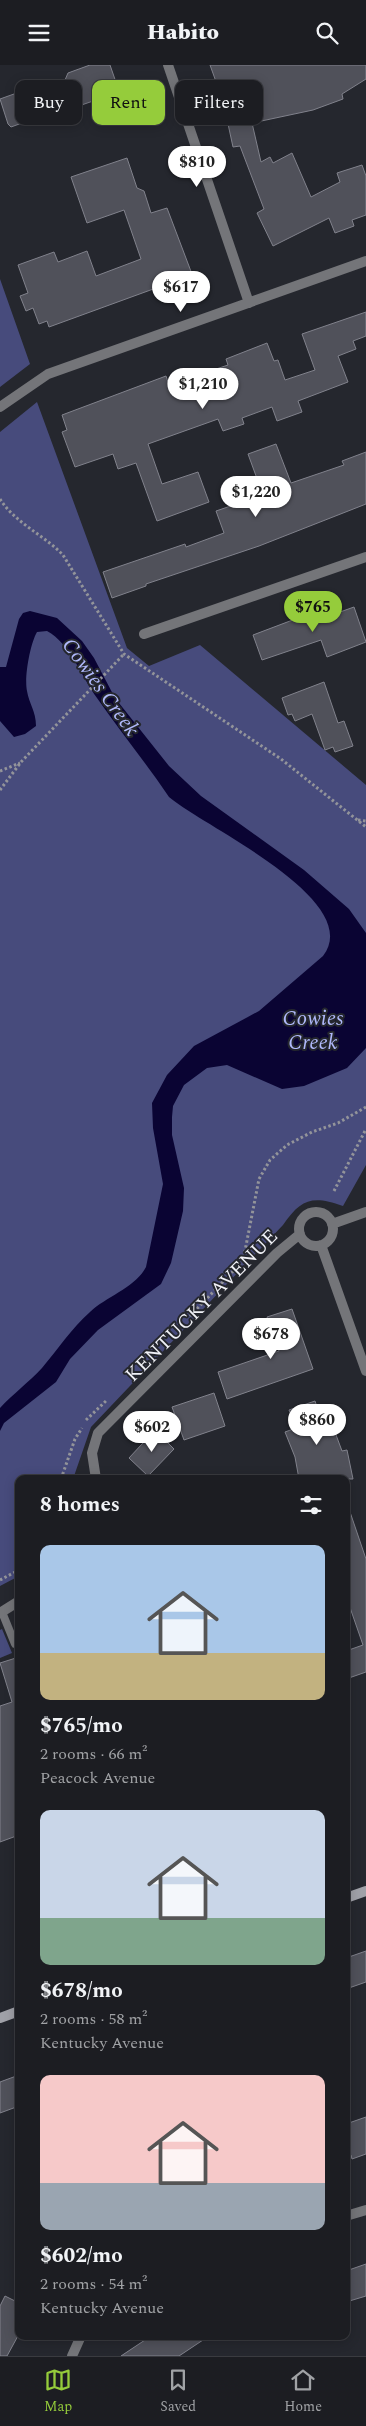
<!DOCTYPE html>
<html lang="en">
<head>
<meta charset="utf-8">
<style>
  :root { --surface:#1c1d22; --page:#292a2f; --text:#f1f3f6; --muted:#a0a2a5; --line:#3a3b40; --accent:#95cc3b }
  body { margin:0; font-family:Spectral,serif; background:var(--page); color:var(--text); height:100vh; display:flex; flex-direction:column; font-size:19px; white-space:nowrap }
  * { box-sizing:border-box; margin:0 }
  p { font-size:16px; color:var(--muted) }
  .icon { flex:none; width:28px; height:28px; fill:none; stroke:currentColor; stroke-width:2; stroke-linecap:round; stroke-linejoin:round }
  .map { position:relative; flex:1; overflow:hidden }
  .drawer { position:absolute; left:15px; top:1410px; width:335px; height:865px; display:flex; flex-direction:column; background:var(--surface); border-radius:10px; box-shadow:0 2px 12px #0003,0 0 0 1px var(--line) }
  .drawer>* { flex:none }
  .top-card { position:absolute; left:15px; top:15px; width:336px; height:45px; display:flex; gap:10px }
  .price { position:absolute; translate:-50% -42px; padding:0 11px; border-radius:18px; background:#fff; color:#222; font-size:16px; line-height:32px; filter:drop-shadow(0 1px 2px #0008) }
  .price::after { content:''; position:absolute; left:50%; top:30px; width:15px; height:11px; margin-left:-8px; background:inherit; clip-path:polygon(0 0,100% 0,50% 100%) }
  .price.active { background:var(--accent); color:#111 }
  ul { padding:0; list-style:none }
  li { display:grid; align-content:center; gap:10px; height:265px; padding:0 25px }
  li span { display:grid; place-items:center; height:155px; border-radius:10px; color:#555 }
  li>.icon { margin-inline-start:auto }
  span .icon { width:90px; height:90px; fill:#fffc; stroke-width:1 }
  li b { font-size:21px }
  h2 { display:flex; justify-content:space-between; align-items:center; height:60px; padding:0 25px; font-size:21px }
  .chip { padding:0 18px; border-radius:10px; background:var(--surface); box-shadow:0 2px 12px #0003,0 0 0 1px var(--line); font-size:18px; line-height:45px }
  .chip.active { background:var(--accent); color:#111 }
  header { display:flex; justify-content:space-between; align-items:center; height:65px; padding:0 25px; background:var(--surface); font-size:22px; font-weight:800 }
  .tab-bar { display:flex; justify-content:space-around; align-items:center; height:70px; border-top:1px solid var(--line); background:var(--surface); font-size:14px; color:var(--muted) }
  .tab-bar a { display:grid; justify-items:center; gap:2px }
  .tab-bar .active { color:var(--accent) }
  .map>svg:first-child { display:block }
  .green { fill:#474b7c }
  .water { fill:#0a0433 }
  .building { fill:#50515a; stroke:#81828c }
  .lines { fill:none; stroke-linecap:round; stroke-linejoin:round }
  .path { stroke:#93949a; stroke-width:3; stroke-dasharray:2.5 2.5; stroke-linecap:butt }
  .lane { stroke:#747579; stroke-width:8 }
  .street { stroke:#747579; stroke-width:10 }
  .secondary { stroke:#a0a1a8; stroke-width:10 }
  .labels { text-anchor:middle; stroke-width:4; stroke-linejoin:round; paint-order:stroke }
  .street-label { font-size:20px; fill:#f0f1f6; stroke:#25272e }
  .water-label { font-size:21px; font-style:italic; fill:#b0b9fb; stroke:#25272e }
</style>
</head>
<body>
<header><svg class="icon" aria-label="menu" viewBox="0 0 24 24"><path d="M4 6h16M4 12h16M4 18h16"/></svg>Habito<svg class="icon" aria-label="search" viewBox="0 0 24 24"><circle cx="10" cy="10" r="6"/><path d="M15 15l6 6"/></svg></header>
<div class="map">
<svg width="366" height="2291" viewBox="0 0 366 2291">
  <rect width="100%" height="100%" fill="#25272e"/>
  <path class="green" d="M 0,214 L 30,299 L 0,322 Z
    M 37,337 L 127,583 L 149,601 L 200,580 L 366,720 L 366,1100 L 343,1141 C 312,1130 301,1134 283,1160 L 91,1362 L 73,1414 L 19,1414 L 19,1511 L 0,1521 L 0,367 Z
    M 2,1564 L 12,1588 L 0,1593 L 0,1565 Z"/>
  <path class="water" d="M 30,546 L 57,553 L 82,576 L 94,593 L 115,633 L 169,701 L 201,731 L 304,805 L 349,844 L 366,868 L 366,983 L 347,1003 L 304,1021 L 282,1024 L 227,1000 L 207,1003 L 184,1020 L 173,1041 L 172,1052 L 172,1070 L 184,1123 L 183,1146 L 171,1198 L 161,1219 L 98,1265 L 70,1294 L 56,1317 L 4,1358 L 0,1366 L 0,1343 C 13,1329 29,1317 42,1303 C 58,1284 71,1264 90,1247 C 107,1231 135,1223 146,1202 L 163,1119 L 153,1063 L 152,1038 L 167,1010 L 194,981 L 259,946 L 323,891 C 366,835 201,760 169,732 C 146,698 120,666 97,633 C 82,613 70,578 47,566 L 37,567 C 30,579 24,613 27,626 C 29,639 36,646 36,661 L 25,669 L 14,672 L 0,656 L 0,602 L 6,602 L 19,554 L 23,548 Z"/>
  <path class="building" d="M 90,0 L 110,0 L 119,26 L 115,28 L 119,39 L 100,46 L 96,35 L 67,45 L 66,42 L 11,62 L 8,59 L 0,34 L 28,24 L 29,27 L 39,23 L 41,29 L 62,22 L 68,8 Z
    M 210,0 L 366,0 L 366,14 L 342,29 L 343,34 L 313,45 L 252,58 L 261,97 L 270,92 L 273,98 L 292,88 L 311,132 L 340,117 L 337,108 L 362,100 L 366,111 L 366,150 L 352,155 L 354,161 L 335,168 L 329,153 L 273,181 L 257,148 L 264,144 L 240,81 L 233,82 L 228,59 L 235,58 L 226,23 L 219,25 Z
    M 127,93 L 137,123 L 144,126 L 151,148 L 167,143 L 195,217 L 158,230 L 156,223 L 49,262 L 47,256 L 39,259 L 33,243 L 26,246 L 20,231 L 28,228 L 18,200 L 54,187 L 58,197 L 87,186 L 96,211 L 141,194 L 124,145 L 87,158 L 71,112 Z
    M 366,247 L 366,271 L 353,276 L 356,284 L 338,291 L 348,317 L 298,336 L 302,347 L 277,356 L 272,342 L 242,353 L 244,359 L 223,366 L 218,354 L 148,379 L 162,419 L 198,407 L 209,437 L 157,456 L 136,398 L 118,404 L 113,389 L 75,402 L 62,367 L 67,365 L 62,350 L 166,311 L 169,320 L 228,300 L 226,294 L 267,278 L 274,296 L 278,295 L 285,315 L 315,305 L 302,269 Z
    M 276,379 L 291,418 L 344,400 L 342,396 L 366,387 L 366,439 L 259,481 L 146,519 L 146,521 L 112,533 L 103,507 L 185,479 L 186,482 L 224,468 L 216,446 L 263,430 L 248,389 Z
    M 327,542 L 328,545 L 338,542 L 340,547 L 354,542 L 366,577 L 327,592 L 321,575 L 262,595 L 253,570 Z
    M 324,617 L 338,658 L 344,656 L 353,681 L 335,687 L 333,682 L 325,685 L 312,649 L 295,656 L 292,649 L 288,650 L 282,633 Z
    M 292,1244 L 313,1304 L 227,1334 L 218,1307 L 279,1286 L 267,1252 Z
    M 214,1328 L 225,1361 L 184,1375 L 172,1342 Z
    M 315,1336 L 321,1354 L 329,1351 L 342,1386 L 347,1385 L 353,1414 L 299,1414 L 295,1392 L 285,1367 L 296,1363 L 289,1345 Z
    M 155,1365 L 174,1384 L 148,1411 L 129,1393 Z
    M 346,1444 L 349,1444 L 366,1494 L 366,1607 L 346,1614 L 346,1586 L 363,1580 L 346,1531 Z
    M 19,1592 L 19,1770 L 0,1777 L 0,1641 L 12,1637 L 0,1598 Z
    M 366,1886 L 366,1917 L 346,1924 L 346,1893 Z
    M 19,2010 L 19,2041 L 0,2048 L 0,2017 Z
    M 366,2052 L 366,2089 L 352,2094 L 351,2090 L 346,2092 L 346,2059 Z
    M 366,2199 L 366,2231 L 346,2237 L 346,2206 Z
    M 5,2231 L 19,2238 L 19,2269 L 7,2291 L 0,2291 L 0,2241 Z
    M 151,2271 L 209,2271 L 179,2291 L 121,2291 Z"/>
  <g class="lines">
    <path class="path" d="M 0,434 C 15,458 44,470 63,490 L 124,589 L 281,694 L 366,762
      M 0,706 L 20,698
      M 0,725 L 21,697 L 124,589
      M 358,755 L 366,756
      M 334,1126 L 366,1064
      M 190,1251 L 243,1196 L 259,1114 L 270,1095 L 287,1080 L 312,1067 L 338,1058 L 366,1042
      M 86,1355 L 107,1335
      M 61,1414 L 75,1374 L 82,1363
      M 0,1515 L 19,1505"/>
    <path class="lane" d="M 2,1547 L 15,1579 L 19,1578"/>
    <path class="street" d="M 168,0 L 249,238
      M 0,342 L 48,309 L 366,196
      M 144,569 L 366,492
      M299 1164a17 17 0 1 1 34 0a17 17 0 1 1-34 0Z
      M 332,1159 L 366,1147
      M 321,1180 L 366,1306
      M 96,1414 L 92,1388 L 98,1368 L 277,1188 L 300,1169
      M 0,1548 L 19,1536
      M 346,2151 L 366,2145
      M 72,2291 L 81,2271"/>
    <path class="secondary" d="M 346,1833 L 366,1826
      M 0,1953 L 19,1946"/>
  </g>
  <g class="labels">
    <g class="street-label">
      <text transform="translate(201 1240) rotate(-45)" y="7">KENTUCKY AVENUE</text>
    </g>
    <g class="water-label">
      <text transform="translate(101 622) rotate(54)" y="7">Cowies Creek</text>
      <text x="313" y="960">Cowies<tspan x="313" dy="24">Creek</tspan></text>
    </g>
  </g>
</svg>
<b class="price" style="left:197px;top:123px">$810</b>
<b class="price" style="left:181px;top:248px">$617</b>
<b class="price" style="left:203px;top:345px">$1,210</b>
<b class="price" style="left:256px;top:453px">$1,220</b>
<b class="price active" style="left:313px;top:568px">$765</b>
<b class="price" style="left:271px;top:1295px">$678</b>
<b class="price" style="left:317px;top:1381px">$860</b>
<b class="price" style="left:152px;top:1388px">$602</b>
<div class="top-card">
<a class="chip">Buy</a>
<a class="chip active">Rent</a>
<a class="chip">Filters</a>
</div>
<section class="drawer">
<h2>8 homes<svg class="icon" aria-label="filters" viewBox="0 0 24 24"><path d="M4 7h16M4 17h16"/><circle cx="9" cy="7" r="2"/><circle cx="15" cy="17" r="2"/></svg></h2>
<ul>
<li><span style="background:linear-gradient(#a9c7e8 70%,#c2b280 0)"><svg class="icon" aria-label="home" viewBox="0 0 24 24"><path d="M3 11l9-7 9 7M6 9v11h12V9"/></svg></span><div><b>$765/mo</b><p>2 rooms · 66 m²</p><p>Peacock Avenue</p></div></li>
<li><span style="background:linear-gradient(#c9d6e8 70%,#7fa58c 0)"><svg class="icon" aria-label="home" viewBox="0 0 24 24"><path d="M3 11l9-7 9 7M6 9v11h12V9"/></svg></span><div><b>$678/mo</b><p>2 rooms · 58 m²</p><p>Kentucky Avenue</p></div></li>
<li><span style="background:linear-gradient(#f6c9c9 70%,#9aa5b1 0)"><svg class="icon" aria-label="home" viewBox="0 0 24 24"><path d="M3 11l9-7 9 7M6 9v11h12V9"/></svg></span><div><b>$602/mo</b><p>2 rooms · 54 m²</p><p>Kentucky Avenue</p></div></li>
</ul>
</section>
</div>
<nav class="tab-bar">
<a class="active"><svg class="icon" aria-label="map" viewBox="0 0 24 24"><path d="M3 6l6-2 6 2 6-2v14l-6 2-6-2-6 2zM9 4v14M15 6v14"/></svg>Map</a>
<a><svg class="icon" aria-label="saved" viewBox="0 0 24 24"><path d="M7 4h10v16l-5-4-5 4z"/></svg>Saved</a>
<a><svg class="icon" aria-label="home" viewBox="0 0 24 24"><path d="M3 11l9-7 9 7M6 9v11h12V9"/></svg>Home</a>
</nav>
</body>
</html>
